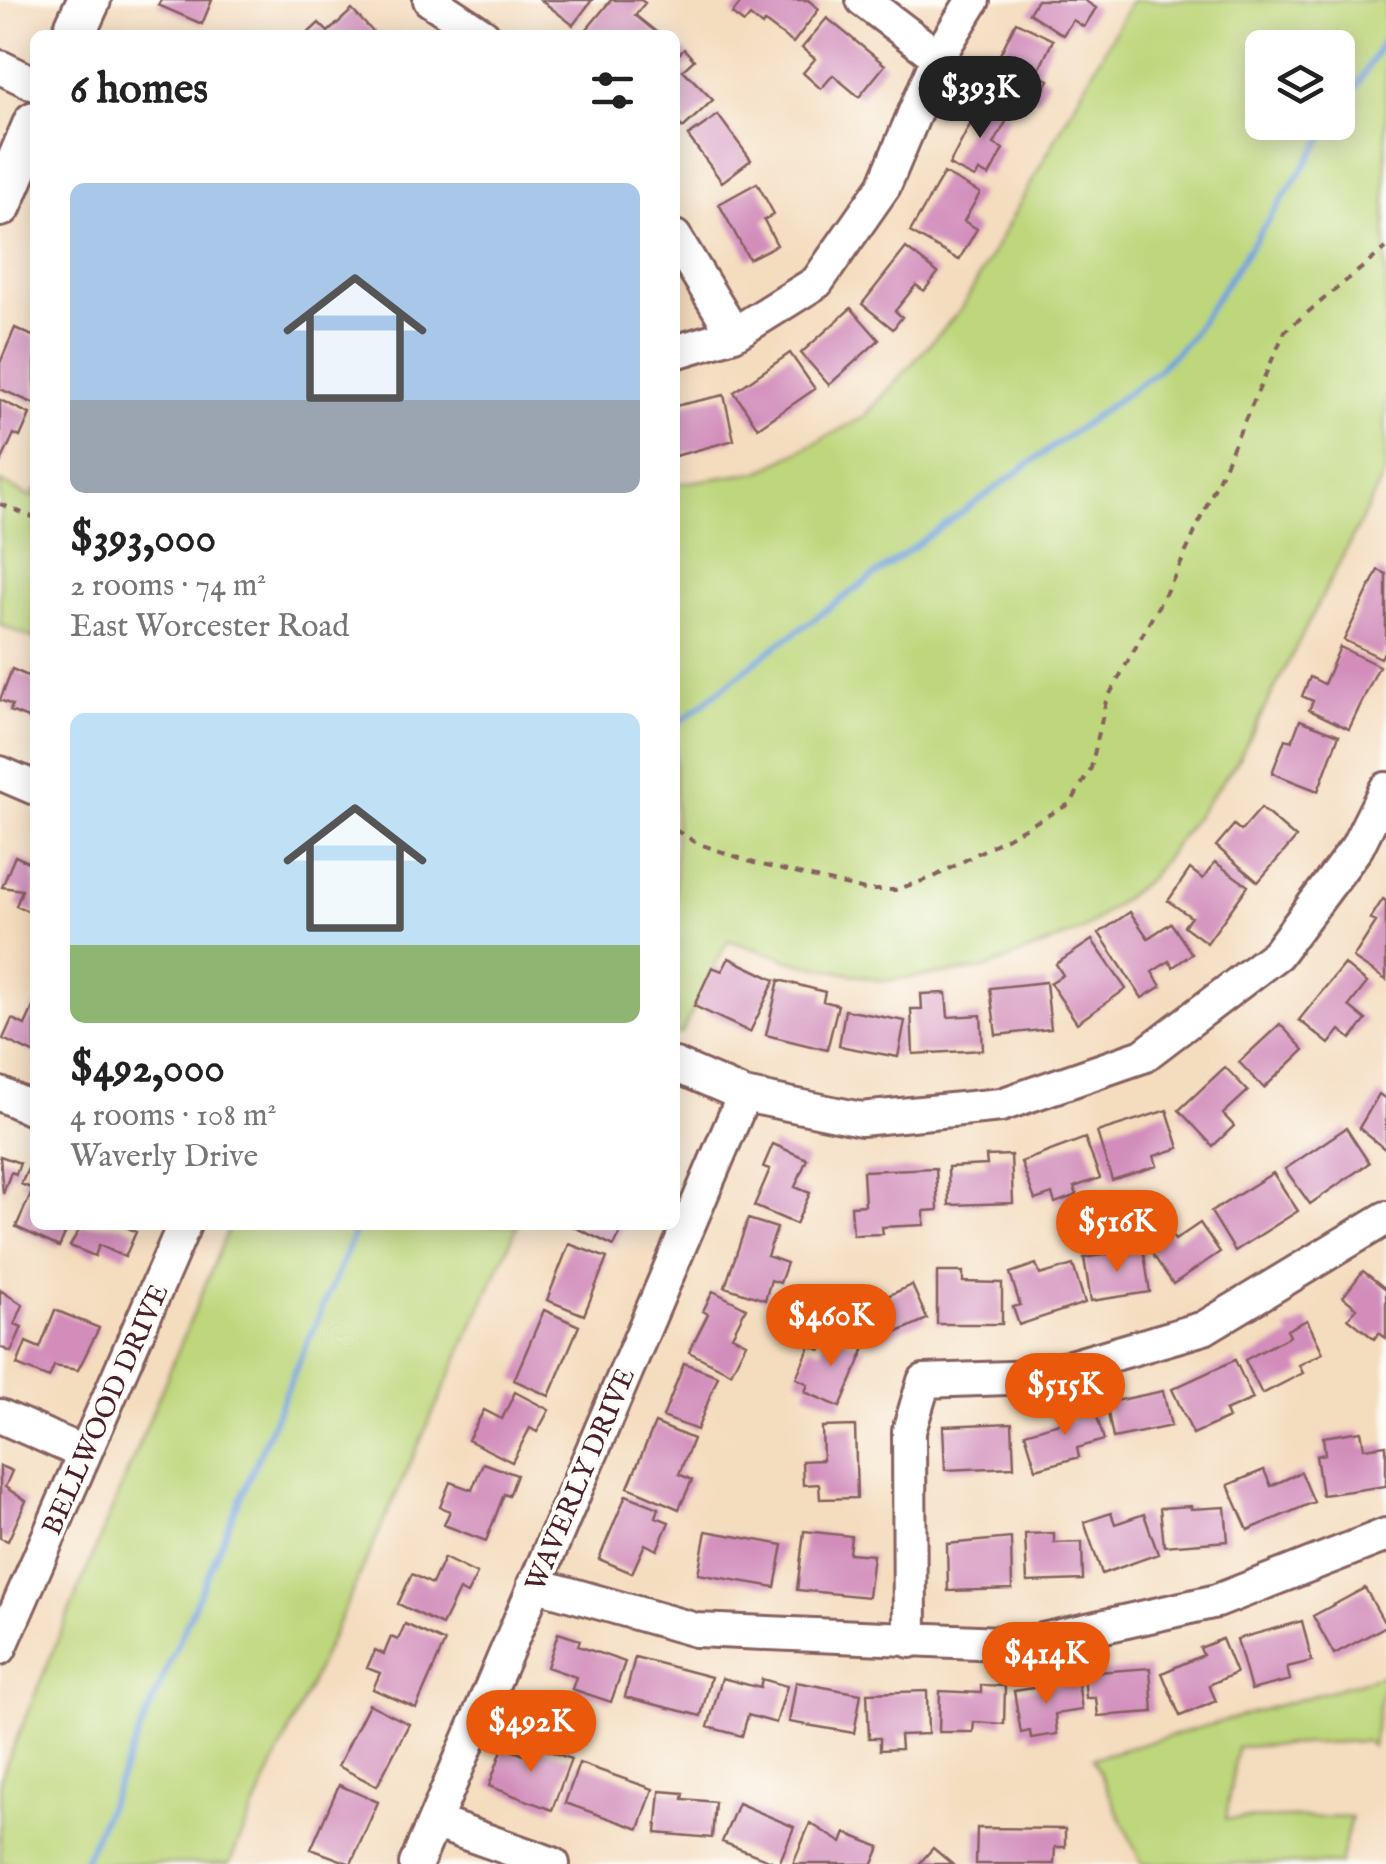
<!DOCTYPE html>
<html lang="en">
<head>
<meta charset="utf-8">
<style>
  :root { --surface:#fff; --page:#f2f2f2; --text:#222; --muted:#767676; --accent:#ea580c }
  body { margin:0; font-family:"IM FELL English",serif; background:var(--page); color:var(--text); height:100vh; display:flex; flex-direction:column; font-size:38px; white-space:nowrap }
  * { box-sizing:border-box; margin:0 }
  p { font-size:32px; color:var(--muted) }
  .icon { flex:none; width:55px; height:55px; fill:none; stroke:currentColor; stroke-width:2; stroke-linecap:round; stroke-linejoin:round }
  .map { position:relative; flex:1; overflow:hidden }
  .details { position:absolute; left:30px; top:30px; width:650px; height:1200px; display:flex; flex-direction:column; background:var(--surface); border-radius:15px; box-shadow:0 5px 25px #0003 }
  .details>* { flex:none }
  .buttons { position:absolute; left:1245px; top:30px; display:grid; gap:20px }
  .buttons a { display:grid; place-items:center; width:110px; height:110px; border-radius:15px; background:var(--surface); box-shadow:0 5px 25px #0003; font-size:50px }
  .price { position:absolute; translate:-50% -85px; padding:0 22px; border-radius:35px; background:var(--accent); color:#fff; font-size:32px; line-height:65px; filter:drop-shadow(0 2px 5px #0008) }
  .price::after { content:''; position:absolute; left:50%; top:60px; width:30px; height:22px; margin-left:-15px; background:inherit; clip-path:polygon(0 0,100% 0,50% 100%) }
  .price.active { background:#222; color:#fff }
  ul { padding:0; list-style:none }
  li { display:grid; align-content:center; gap:20px; height:530px; padding:0 40px }
  li span { display:grid; place-items:center; height:310px; border-radius:15px; color:#555 }
  li>.icon { margin-inline-start:auto }
  span .icon { width:180px; height:180px; fill:#fffc; stroke-width:1 }
  li b { font-size:42px }
  h2 { display:flex; justify-content:space-between; align-items:center; height:120px; padding:0 40px; font-size:42px }
  .map>svg:first-child { display:block }
  .green { fill:#bed77c; stroke:#847b54; stroke-width:2.5; fill-rule:evenodd }
  .lines { fill:none; stroke-linecap:round; stroke-linejoin:round }
  .stream { stroke:#72a1dc; stroke-width:6 }
  .building { fill:#d28dbb }
  .minor-casing { stroke:#86615e; stroke-width:38 }
  .major-casing { stroke:#86615e; stroke-width:48 }
  .path { stroke:#86615e; stroke-width:4; stroke-dasharray:8 8; stroke-linecap:butt }
  .minor { stroke:#fff; stroke-width:32 }
  .major { stroke:#fff; stroke-width:42 }
  .labels { text-anchor:middle; stroke-width:8; stroke-linejoin:round; paint-order:stroke }
  .street-label { font-size:28px; fill:#4a1f2b; stroke:#fdfcf7 }
</style>
</head>
<body>
<div class="map">
<svg width="1386" height="1864" viewBox="0 0 1386 1864">
  <rect width="100%" height="100%" fill="#fdfcf7"/>
  <filter id="ink" filterUnits="userSpaceOnUse"><feTurbulence type="fractalNoise" baseFrequency=".01" numOctaves="2"/><feDisplacementMap in="SourceGraphic" scale="20" xChannelSelector="R" yChannelSelector="G"/><feConvolveMatrix kernelMatrix="1 2 1 2 8 2 1 2 1" color-interpolation-filters="sRGB"/></filter>
  <filter id="wash" filterUnits="userSpaceOnUse"><feTurbulence type="fractalNoise" baseFrequency=".0048" numOctaves="4" result="noise"/><feDisplacementMap in="SourceGraphic" scale="40" xChannelSelector="R" yChannelSelector="G"/><feGaussianBlur stdDeviation="2.25" result="paint"/><feColorMatrix in="noise" values="0 0 0 0 0 0 0 0 0 0 0 0 0 0 0 0 0 1.4 0 .05"/><feComposite in="paint" operator="in"/></filter>
  <g filter="url(#wash)">
    <rect width="100%" height="100%" fill="#f4dcbe"/>
    <path class="green" d="M 1132,0 L 1386,0 L 1386,472 L 1237,762 L 1149,879 L 1083,930 L 984,969 L 884,981 L 799,963 L 728,940 L 681,1034 L 675,1032 L 675,484 L 759,472 L 864,417 L 962,308 ZM 1262,48 L 1338,48 L 1338,122 L 1262,122 Z
      M 0,482 L 31,497 L 35,489 L 35,639 L 0,625 Z
      M 230,1225 L 518,1225 L 229,1864 L 0,1864 L 0,1779 Z
      M 1385,1675 L 1372,1746 L 1365,1741 L 1237,1747 L 1226,1819 L 1351,1817 L 1340,1864 L 1142,1864 L 1093,1758 Z"/>
    <g class="lines">
      <path class="stream" d="M 1338,117 L 1386,37
        M 675,726 L 764,655 L 1155,373 L 1188,340 L 1334,122
        M 83,1864 L 358,1225"/>
    </g>
    <g id="blocks">
      <path class="building" d="M 161,0 L 212,0 L 202,24 L 158,5 Z
        M 541,0 L 592,0 L 573,25 Z
        M 611,0 L 641,0 L 645,3 L 635,15 L 660,35 L 593,35 L 587,29 Z
        M 743,0 L 808,0 L 819,9 L 793,43 L 765,22 L 762,26 L 750,16 L 744,23 L 732,14 Z
        M 1037,0 L 1084,0 L 1096,8 L 1084,27 L 1073,20 L 1063,35 L 1029,13 Z
        M 352,10 L 376,35 L 306,35 L 319,23 L 328,32 Z
        M 827,18 L 885,65 L 859,97 L 833,75 L 821,89 L 803,73 L 815,59 L 802,48 Z
        M 1016,22 L 1053,40 L 1037,74 L 1049,80 L 1038,100 L 1027,95 L 1020,110 L 982,91 Z
        M 684,49 L 694,60 L 683,70 L 713,100 L 683,128 L 675,119 L 675,58 Z
        M 975,99 L 1009,116 L 994,144 L 1003,149 L 989,176 L 979,171 L 975,178 L 949,165 L 972,121 L 965,118 Z
        M 718,115 L 751,160 L 722,182 L 688,136 Z
        M 944,173 L 980,193 L 964,221 L 977,229 L 959,260 L 910,232 Z
        M 757,183 L 774,214 L 764,220 L 777,245 L 749,259 L 719,204 Z
        M 906,248 L 938,273 L 924,291 L 916,285 L 895,311 L 902,317 L 893,329 L 862,304 Z
        M 851,308 L 879,340 L 829,385 L 801,353 Z
        M 15,328 L 35,337 L 35,404 L 0,389 L 0,363 Z
        M 790,353 L 815,389 L 758,428 L 734,392 Z
        M 724,395 L 734,440 L 675,456 L 675,406 Z
        M 0,400 L 30,414 L 20,437 L 14,434 L 0,464 Z
        M 1378,570 L 1386,574 L 1386,648 L 1381,658 L 1344,640 Z
        M 1340,647 L 1379,666 L 1349,729 L 1309,710 L 1313,701 L 1302,696 L 1310,677 L 1324,684 Z
        M 12,669 L 35,679 L 35,721 L 10,711 L 12,705 L 0,700 Z
        M 1300,720 L 1339,735 L 1318,791 L 1272,773 L 1285,739 L 1292,741 Z
        M 1261,808 L 1296,838 L 1258,882 L 1216,846 L 1234,825 L 1241,831 Z
        M 15,856 L 35,865 L 35,914 L 16,906 L 22,890 L 2,887 Z
        M 1215,862 L 1248,886 L 1207,943 L 1184,926 L 1191,917 L 1168,901 L 1190,869 L 1203,879 Z
        M 1383,899 L 1386,901 L 1386,980 L 1353,958 L 1376,922 L 1370,919 Z
        M 1130,912 L 1148,938 L 1171,923 L 1192,954 L 1173,967 L 1169,961 L 1152,972 L 1161,986 L 1142,998 L 1099,933 Z
        M 1092,940 L 1126,989 L 1077,1023 L 1050,983 L 1063,975 L 1056,964 Z
        M 729,958 L 775,980 L 750,1032 L 694,1006 L 712,967 L 722,971 Z
        M 1344,964 L 1367,983 L 1349,1006 L 1366,1020 L 1351,1039 L 1340,1030 L 1329,1044 L 1299,1020 Z
        M 779,980 L 825,992 L 823,1001 L 838,1005 L 827,1050 L 766,1035 Z
        M 1046,982 L 1051,1029 L 996,1035 L 990,988 Z
        M 946,993 L 948,1017 L 981,1015 L 983,1050 L 913,1054 L 911,1009 L 922,1009 L 921,994 Z
        M 35,1003 L 35,1054 L 3,1039 L 12,1019 L 25,1025 Z
        M 845,1010 L 905,1021 L 898,1057 L 839,1046 Z
        M 1280,1024 L 1304,1050 L 1264,1088 L 1239,1062 Z
        M 1225,1067 L 1248,1091 L 1223,1114 L 1234,1126 L 1213,1146 L 1179,1110 Z
        M 1379,1094 L 1386,1099 L 1386,1150 L 1359,1128 Z
        M 1167,1110 L 1179,1148 L 1154,1156 L 1157,1166 L 1112,1180 L 1097,1132 Z
        M 1346,1128 L 1369,1163 L 1310,1204 L 1285,1169 Z
        M 1085,1138 L 1100,1178 L 1074,1187 L 1077,1195 L 1055,1203 L 1052,1194 L 1035,1200 L 1021,1162 Z
        M 773,1144 L 807,1159 L 795,1187 L 810,1193 L 796,1224 L 754,1206 L 770,1169 L 763,1167 Z
        M 1011,1155 L 1013,1203 L 949,1205 L 948,1167 L 987,1165 L 986,1156 Z
        M 0,1156 L 20,1163 L 16,1174 L 11,1172 L 3,1194 Z
        M 32,1160 L 35,1225 L 69,1225 L 59,1247 L 16,1227 L 33,1189 L 21,1184 Z
        M 936,1168 L 938,1210 L 924,1211 L 924,1225 L 882,1227 L 883,1234 L 853,1235 L 851,1206 L 865,1205 L 863,1171 Z
        M 1273,1173 L 1298,1211 L 1235,1251 L 1211,1212 Z
        M 748,1219 L 777,1228 L 767,1256 L 787,1263 L 780,1283 L 771,1280 L 765,1300 L 725,1287 Z
        M 1200,1223 L 1220,1252 L 1173,1284 L 1147,1246 L 1169,1231 L 1175,1240 Z
        M 82,1225 L 122,1225 L 136,1232 L 125,1257 L 99,1245 L 95,1256 L 70,1246 Z
        M 570,1225 L 624,1225 L 614,1246 Z
        M 569,1244 L 607,1258 L 584,1315 L 547,1300 Z
        M 1143,1248 L 1150,1292 L 1091,1301 L 1084,1258 Z
        M 1036,1264 L 1040,1275 L 1073,1265 L 1085,1303 L 1019,1325 L 1013,1307 L 1020,1305 L 1010,1273 Z
        M 1363,1271 L 1386,1289 L 1386,1338 L 1379,1333 L 1374,1339 L 1348,1318 L 1357,1308 L 1343,1297 Z
        M 937,1272 L 963,1272 L 963,1282 L 1002,1283 L 1002,1324 L 937,1324 Z
        M 912,1285 L 927,1319 L 873,1343 L 854,1300 L 879,1288 L 883,1298 Z
        M 0,1290 L 23,1305 L 15,1324 L 22,1327 L 11,1352 L 0,1347 Z
        M 713,1291 L 746,1308 L 732,1336 L 746,1343 L 731,1373 L 689,1352 L 708,1314 L 703,1311 Z
        M 55,1310 L 99,1328 L 78,1370 L 54,1366 L 49,1378 L 17,1365 L 26,1342 L 40,1348 Z
        M 544,1310 L 579,1326 L 549,1396 L 514,1380 Z
        M 1307,1320 L 1323,1353 L 1299,1365 L 1303,1373 L 1262,1394 L 1245,1360 L 1290,1336 L 1287,1330 Z
        M 828,1332 L 865,1348 L 840,1407 L 805,1392 L 808,1384 L 796,1378 L 810,1346 L 821,1350 Z
        M 1235,1360 L 1253,1399 L 1225,1411 L 1228,1418 L 1193,1434 L 1172,1389 Z
        M 684,1363 L 718,1376 L 697,1430 L 663,1417 Z
        M 1163,1391 L 1171,1426 L 1113,1438 L 1106,1403 Z
        M 515,1392 L 549,1410 L 537,1432 L 530,1428 L 512,1462 L 468,1440 L 484,1410 L 502,1419 Z
        M 1093,1403 L 1104,1440 L 1077,1448 L 1079,1457 L 1036,1469 L 1025,1433 L 1073,1419 L 1070,1410 Z
        M 655,1423 L 693,1439 L 679,1474 L 692,1480 L 679,1509 L 628,1487 Z
        M 1012,1423 L 1014,1467 L 945,1470 L 943,1426 Z
        M 855,1426 L 857,1498 L 820,1499 L 819,1484 L 803,1485 L 802,1461 L 823,1460 L 822,1427 Z
        M 1361,1431 L 1364,1448 L 1386,1445 L 1386,1486 L 1322,1495 L 1316,1456 L 1325,1454 L 1323,1437 Z
        M 483,1463 L 517,1475 L 509,1496 L 504,1494 L 486,1541 L 444,1525 L 450,1511 L 440,1507 L 450,1482 L 472,1490 Z
        M 0,1466 L 12,1471 L 5,1487 L 26,1501 L 8,1541 L 0,1538 Z
        M 1264,1470 L 1271,1486 L 1301,1472 L 1314,1502 L 1248,1530 L 1228,1485 Z
        M 626,1495 L 659,1508 L 656,1517 L 669,1522 L 657,1550 L 645,1544 L 632,1573 L 599,1559 Z
        M 1191,1506 L 1191,1509 L 1225,1507 L 1228,1541 L 1164,1546 L 1160,1508 Z
        M 1111,1513 L 1115,1524 L 1144,1514 L 1158,1554 L 1102,1574 L 1084,1522 Z
        M 706,1531 L 783,1545 L 775,1587 L 698,1574 Z
        M 804,1531 L 851,1536 L 849,1553 L 873,1555 L 868,1597 L 797,1590 Z
        M 1054,1533 L 1054,1543 L 1082,1542 L 1083,1580 L 1027,1582 L 1025,1534 Z
        M 1011,1538 L 1012,1589 L 948,1591 L 947,1544 Z
        M 444,1558 L 477,1574 L 467,1594 L 459,1590 L 442,1625 L 398,1604 L 412,1574 L 432,1584 Z
        M 1365,1588 L 1386,1626 L 1334,1654 L 1313,1616 Z
        M 1302,1621 L 1312,1661 L 1287,1667 L 1290,1680 L 1251,1690 L 1237,1639 Z
        M 405,1624 L 445,1642 L 416,1708 L 373,1689 L 380,1673 L 367,1668 L 375,1650 L 384,1654 L 391,1637 L 398,1640 Z
        M 558,1633 L 580,1640 L 578,1646 L 625,1662 L 611,1702 L 572,1689 L 576,1677 L 547,1667 Z
        M 1222,1639 L 1236,1673 L 1209,1685 L 1216,1701 L 1180,1716 L 1162,1673 L 1203,1655 L 1200,1648 Z
        M 635,1657 L 711,1677 L 701,1716 L 625,1697 Z
        M 1150,1668 L 1153,1712 L 1098,1716 L 1096,1698 L 1086,1698 L 1084,1673 Z
        M 722,1678 L 760,1688 L 762,1679 L 787,1686 L 776,1723 L 748,1715 L 742,1736 L 708,1727 Z
        M 1078,1681 L 1082,1710 L 1055,1714 L 1057,1734 L 1031,1738 L 1030,1731 L 1021,1733 L 1014,1691 Z
        M 796,1682 L 861,1694 L 854,1733 L 789,1722 Z
        M 981,1685 L 1005,1686 L 1004,1724 L 974,1722 L 973,1732 L 939,1732 L 940,1691 L 981,1693 Z
        M 927,1691 L 928,1734 L 900,1735 L 901,1749 L 880,1750 L 880,1738 L 869,1738 L 867,1693 Z
        M 369,1704 L 409,1724 L 377,1786 L 338,1766 Z
        M 534,1745 L 571,1759 L 552,1810 L 489,1786 L 503,1747 L 529,1757 Z
        M 579,1763 L 653,1789 L 639,1829 L 565,1803 Z
        M 339,1785 L 378,1802 L 351,1864 L 311,1849 Z
        M 660,1791 L 684,1793 L 683,1799 L 715,1802 L 712,1838 L 656,1833 Z
        M 738,1803 L 794,1827 L 779,1864 L 722,1842 Z
        M 810,1823 L 842,1843 L 846,1833 L 880,1847 L 873,1864 L 793,1864 Z
        M 977,1828 L 1065,1829 L 1065,1847 L 1055,1847 L 1054,1864 L 976,1864 Z
        M 933,1848 L 952,1864 L 919,1864 Z"/>
    </g>
  </g>
  <g filter="url(#ink)">
    <use href="#blocks" fill-opacity="0" stroke="#86615e" stroke-width="2.5"/>
    <g class="lines">
      <defs>
        <path id="minor" d="M 430,0 L 483,35
          M 863,0 L 938,57
          M 0,67 L 35,84
          M 675,237 L 734,334
          M 675,352 L 734,334 L 817,282 L 884,186 L 938,57 L 973,0
          M 0,773 L 35,788
          M 675,1065 L 744,1095 L 861,1119 L 1001,1105 L 1143,1056 L 1277,954 L 1357,847 L 1386,789
          M 0,1094 L 35,1110
          M 0,1416 L 84,1453
          M 534,1584 L 696,1630 L 1024,1644 L 1217,1601 L 1386,1535
          M 910,1641 L 909,1431 L 924,1381 L 1036,1377 L 1204,1328 L 1386,1218
          M 0,1648 L 184,1225
          M 434,1822 L 553,1864
          M 416,1864 L 744,1095"/>
        <path id="major" d="M 73,35 L 89,0
          M 0,205 L 35,123"/>
      </defs>
      <use href="#minor" class="minor-casing"/>
      <use href="#major" class="major-casing"/>
      <path class="path" d="M 0,504 L 35,518
        M 675,830 L 697,843 L 754,863 L 865,890 L 895,890 L 934,877 L 1071,803 L 1091,768 L 1106,701 L 1177,572 L 1285,331 L 1386,248"/>
      <use href="#minor" class="minor"/>
      <use href="#major" class="major"/>
    </g>
  </g>
  <g class="labels">
    <g class="street-label">
      <text transform="translate(104 1409) rotate(-66)" y="10">BELLWOOD DRIVE</text>
      <text transform="translate(579 1479) rotate(-67)" y="10">WAVERLY DRIVE</text>
    </g>
  </g>
</svg>
<div class="buttons">
<a><svg class="icon" aria-label="layers" viewBox="0 0 24 24"><path d="M12 4l9 5-9 5-9-5zM3 14l9 5 9-5"/></svg></a>
</div>
<b class="price active" style="left:980px;top:141px">$393K</b>
<b class="price" style="left:1117px;top:1275px">$516K</b>
<b class="price" style="left:831px;top:1369px">$460K</b>
<b class="price" style="left:1065px;top:1438px">$515K</b>
<b class="price" style="left:1046px;top:1707px">$414K</b>
<b class="price" style="left:531px;top:1775px">$492K</b>
<section class="details">
<h2>6 homes<svg class="icon" aria-label="filters" viewBox="0 0 24 24"><path d="M4 7h16M4 17h16"/><circle cx="9" cy="7" r="2"/><circle cx="15" cy="17" r="2"/></svg></h2>
<ul>
<li><span style="background:linear-gradient(#a9c7e8 70%,#9aa5b1 0)"><svg class="icon" aria-label="home" viewBox="0 0 24 24"><path d="M3 11l9-7 9 7M6 9v11h12V9"/></svg></span><div><b>$393,000</b><p>2 rooms · 74 m²</p><p>East Worcester Road</p></div></li>
<li><span style="background:linear-gradient(#bfe0f5 75%,#8fb573 0)"><svg class="icon" aria-label="home" viewBox="0 0 24 24"><path d="M3 11l9-7 9 7M6 9v11h12V9"/></svg></span><div><b>$492,000</b><p>4 rooms · 108 m²</p><p>Waverly Drive</p></div></li>
</ul>
</section>
</div>
</body>
</html>
